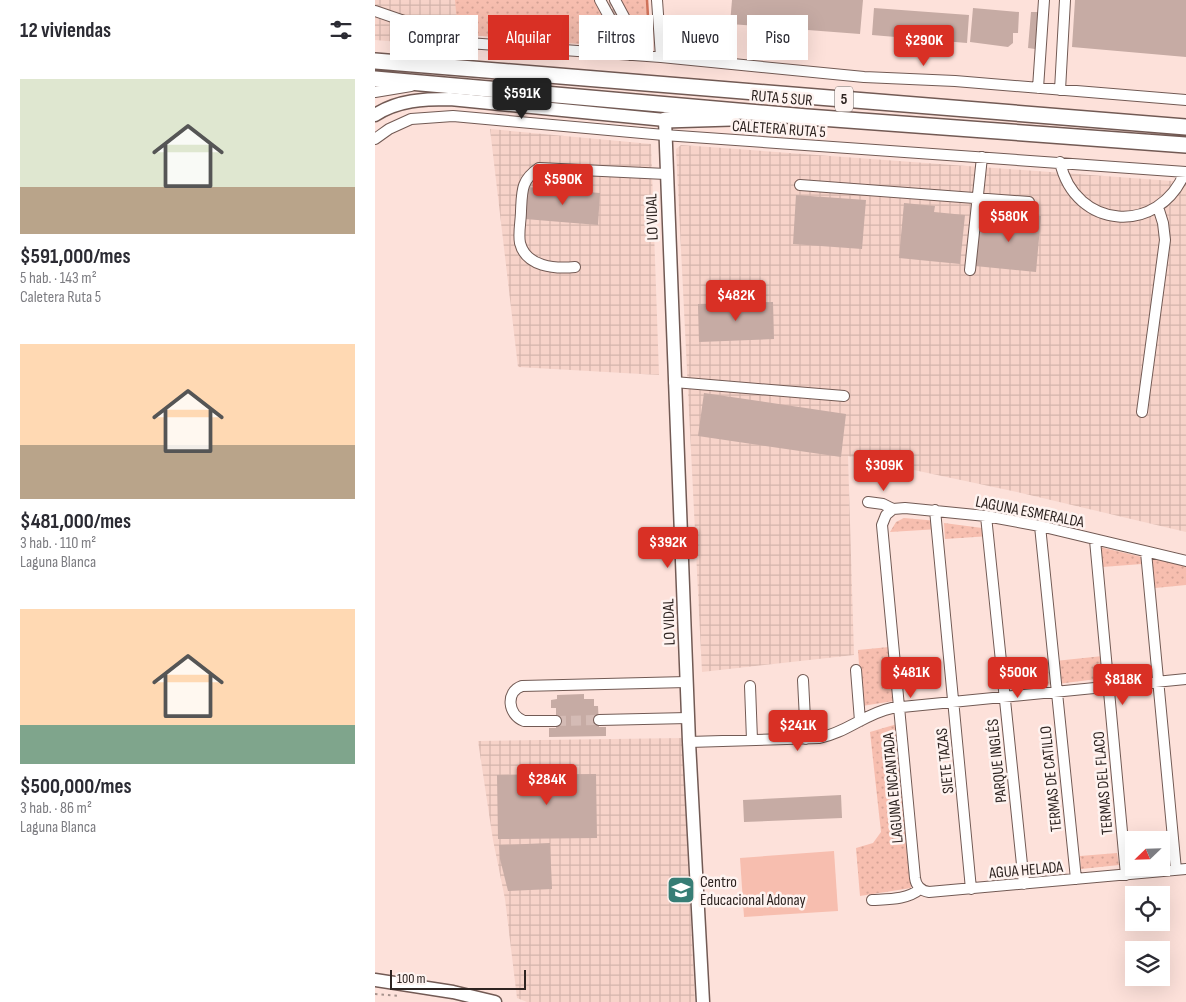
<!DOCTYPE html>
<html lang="es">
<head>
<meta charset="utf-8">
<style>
  :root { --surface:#fff; --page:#f7f7f7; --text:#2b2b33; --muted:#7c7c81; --accent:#d93025 }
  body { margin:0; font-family:"Sofia Sans Condensed",sans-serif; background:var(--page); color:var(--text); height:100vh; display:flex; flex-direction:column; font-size:19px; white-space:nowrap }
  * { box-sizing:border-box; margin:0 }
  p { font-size:16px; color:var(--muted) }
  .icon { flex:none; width:28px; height:28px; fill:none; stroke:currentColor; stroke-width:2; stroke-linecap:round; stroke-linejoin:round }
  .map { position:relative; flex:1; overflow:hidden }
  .sheet { display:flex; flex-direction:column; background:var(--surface); width:375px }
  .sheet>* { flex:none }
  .hud { position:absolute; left:15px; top:15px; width:475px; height:45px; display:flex; gap:10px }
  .needle { width:32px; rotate:247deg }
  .tools { position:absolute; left:750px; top:831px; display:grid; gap:10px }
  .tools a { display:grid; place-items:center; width:45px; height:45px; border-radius:0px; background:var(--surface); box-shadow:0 5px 20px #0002; font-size:25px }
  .scale { position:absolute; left:15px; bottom:12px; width:136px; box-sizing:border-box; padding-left:5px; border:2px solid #2e2421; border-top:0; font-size:14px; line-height:18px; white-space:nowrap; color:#2e2421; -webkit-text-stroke:4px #fef3f0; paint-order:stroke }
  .price { position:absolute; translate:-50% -42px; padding:0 11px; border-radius:5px; background:var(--accent); color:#fff; font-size:16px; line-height:32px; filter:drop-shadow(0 1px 2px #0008) }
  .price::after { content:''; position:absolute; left:50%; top:30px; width:15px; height:11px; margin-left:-8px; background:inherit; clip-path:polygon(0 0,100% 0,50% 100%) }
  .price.on { background:#222; color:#fff }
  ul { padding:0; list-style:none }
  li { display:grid; align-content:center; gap:10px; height:265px; padding:0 20px }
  li span { display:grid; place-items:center; height:155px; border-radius:0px; color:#555 }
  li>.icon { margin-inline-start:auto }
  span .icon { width:90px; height:90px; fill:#fffc; stroke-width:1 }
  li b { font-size:21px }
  h2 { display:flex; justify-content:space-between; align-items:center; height:60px; padding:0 20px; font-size:21px }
  .chip { padding:0 18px; border-radius:0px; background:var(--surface); box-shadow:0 5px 20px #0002; font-size:18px; line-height:45px }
  .chip.on { background:var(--accent); color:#fff }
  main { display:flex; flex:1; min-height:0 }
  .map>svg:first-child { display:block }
  .industrial { fill:url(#industrial-grid) }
  .grass { fill:url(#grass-dots) }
  .garden { fill:#f7beaf }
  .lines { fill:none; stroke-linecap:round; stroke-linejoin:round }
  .stream { stroke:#d0725a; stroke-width:2.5 }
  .building { fill:#c6aba4 }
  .minor-tunnel { stroke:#d4bbb5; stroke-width:10; stroke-dasharray:10 5; stroke-linecap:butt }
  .minor-casing { stroke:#725a54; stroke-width:12 }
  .major-casing { stroke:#725a54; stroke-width:15 }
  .highway-casing { stroke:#725a54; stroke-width:18 }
  .path { stroke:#a6928c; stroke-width:2; stroke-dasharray:2.5 4; stroke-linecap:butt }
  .minor { stroke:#fff; stroke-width:10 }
  .major { stroke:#fff; stroke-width:12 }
  .highway { stroke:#fff; stroke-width:15 }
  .labels { text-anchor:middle; stroke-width:5; stroke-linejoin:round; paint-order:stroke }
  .shield { fill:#fef3f0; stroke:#6c625f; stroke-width:1 }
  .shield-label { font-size:15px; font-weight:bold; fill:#2e2421 }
  .street-label { font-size:16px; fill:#2e2421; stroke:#fef3f0 }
  .poi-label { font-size:16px; fill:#2e2421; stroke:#fef3f0; text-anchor:start }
</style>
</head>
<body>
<main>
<section class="sheet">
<h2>12 viviendas<svg class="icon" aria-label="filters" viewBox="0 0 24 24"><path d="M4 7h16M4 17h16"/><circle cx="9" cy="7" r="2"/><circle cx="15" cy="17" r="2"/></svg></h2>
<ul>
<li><span style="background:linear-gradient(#dfe7d0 70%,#b9a48a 0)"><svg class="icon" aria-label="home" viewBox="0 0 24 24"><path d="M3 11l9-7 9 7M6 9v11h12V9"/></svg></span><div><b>$591,000/mes</b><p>5 hab. · 143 m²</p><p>Caletera Ruta 5</p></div></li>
<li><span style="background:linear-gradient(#ffd9b3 65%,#b9a48a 0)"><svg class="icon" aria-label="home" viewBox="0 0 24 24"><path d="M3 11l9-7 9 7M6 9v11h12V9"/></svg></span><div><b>$481,000/mes</b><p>3 hab. · 110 m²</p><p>Laguna Blanca</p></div></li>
<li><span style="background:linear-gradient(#ffd9b3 75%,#7fa58c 0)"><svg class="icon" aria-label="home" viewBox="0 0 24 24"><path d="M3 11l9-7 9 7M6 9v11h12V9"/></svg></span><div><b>$500,000/mes</b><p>3 hab. · 86 m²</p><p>Laguna Blanca</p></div></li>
</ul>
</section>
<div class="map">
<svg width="811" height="1002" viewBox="0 0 811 1002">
  <defs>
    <pattern id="industrial-grid" width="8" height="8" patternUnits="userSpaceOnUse" patternTransform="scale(1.25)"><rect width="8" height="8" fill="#f7d3c9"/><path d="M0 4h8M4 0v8" fill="none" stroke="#d4b5ac"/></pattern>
    <pattern id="grass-dots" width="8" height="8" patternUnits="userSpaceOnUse" patternTransform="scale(1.25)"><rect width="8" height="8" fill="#f7beaf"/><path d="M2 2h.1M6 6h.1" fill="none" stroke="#d4a396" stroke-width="1.8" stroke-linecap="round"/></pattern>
  </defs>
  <rect width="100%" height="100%" fill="#fde1da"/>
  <path class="industrial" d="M 0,0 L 272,0 L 275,50 L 83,34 L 85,47 L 0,40 Z
    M 115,129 L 276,144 L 284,375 L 143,367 Z
    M 306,145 L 811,182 L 811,532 L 642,492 L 473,456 L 479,655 L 327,672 L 301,149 Z
    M 307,738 L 320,1002 L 152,1002 L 142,998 L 130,899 L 118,840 L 103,741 Z"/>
  <path class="grass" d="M 80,0 L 220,0 L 243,44 L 243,47 L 83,34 Z
    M 244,0 L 272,0 L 273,16 L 259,25 Z
    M 529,518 L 563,521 L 564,529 L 515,532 L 521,522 Z
    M 569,523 L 615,529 L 615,536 L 570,539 Z
    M 725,547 L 767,557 L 767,564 L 727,567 Z
    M 776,557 L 811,564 L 811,585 L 780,588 Z
    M 514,647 L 519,701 L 487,706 L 483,650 Z
    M 728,656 L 730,678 L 682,684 L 680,661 Z
    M 678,661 L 680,684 L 635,688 L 633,665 Z
    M 522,724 L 536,888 L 485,896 L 481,848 L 498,843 L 506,832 L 495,732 Z
    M 742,853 L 744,865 L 706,869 L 705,856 Z"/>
  <path class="garden" d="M 459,851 L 463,911 L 369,917 L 365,858 Z"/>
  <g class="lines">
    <path class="stream" d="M 272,0 L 275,50"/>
  </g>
  <path class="building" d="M 357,0 L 488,0 L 485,34 L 355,24 Z
    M 700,0 L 811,0 L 811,57 L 697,47 Z
    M 242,6 L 247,16 L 241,19 L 236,10 Z
    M 499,8 L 594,15 L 592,43 L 497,35 Z
    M 598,8 L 644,12 L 643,33 L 638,33 L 638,43 L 633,47 L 595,42 Z
    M 656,12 L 663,12 L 660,49 L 653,48 Z
    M 152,187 L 225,193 L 223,225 L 150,219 Z
    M 421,195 L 491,200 L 487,249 L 418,244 Z
    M 529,203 L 560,206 L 559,212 L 590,215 L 585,264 L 524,258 Z
    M 636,213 L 666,216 L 661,272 L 600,266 L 605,217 L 635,220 Z
    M 398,302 L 399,339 L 324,342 L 323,304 Z
    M 329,393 L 471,414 L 466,457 L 323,436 Z
    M 209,694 L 209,699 L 219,699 L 219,706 L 223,706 L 224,727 L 231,727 L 231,736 L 174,737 L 174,728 L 181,728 L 181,708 L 176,708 L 176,700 L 182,699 L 182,695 Z
    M 221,774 L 222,838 L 123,839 L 122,775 Z
    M 466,795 L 467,818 L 369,822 L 368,800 Z
    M 175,843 L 177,889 L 133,891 L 125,859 L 124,845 Z"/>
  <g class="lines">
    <path class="minor-tunnel" d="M 181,721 L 224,720"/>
    <defs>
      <path id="minor" d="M 225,0 L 255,55
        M 240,0 L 270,56
        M 282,0 L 286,57
        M 0,11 L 93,43 L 286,57 L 489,77 L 580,81 L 811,100
        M 663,88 L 669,0
        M 685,90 L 690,0
        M 0,92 L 36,86
        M 0,139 L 14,129 L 36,119 L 78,116 L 289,135 L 811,172
        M 685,162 C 700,230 784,236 810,172
        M 425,185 L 654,202
        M 200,267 C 180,269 151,267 145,243 C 143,233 146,221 146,211 C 147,191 146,180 164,168 L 291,174
        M 595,270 L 607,157
        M 299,382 L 469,396
        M 767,412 L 790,240 L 788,223 L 783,207
        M 493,502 L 508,504 L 518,509 L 530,508 L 611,516 L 665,526 L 811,561
        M 518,509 L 511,515 L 507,525 L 540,878 C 541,886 546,891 554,892 L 811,869
        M 560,510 L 596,889
        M 611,516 L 649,884
        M 665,526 L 701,879
        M 720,540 L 751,875
        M 771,552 L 801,870
        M 481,670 L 485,721
        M 428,680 L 431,739
        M 375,686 L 377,740
        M 224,720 L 313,718
        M 181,721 L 149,721 C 133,715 130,692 147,686 L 312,682
        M 314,742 L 444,738 C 471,733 491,713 517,708 L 811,679
        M 497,900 C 513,899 532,900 545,889"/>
      <path id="major" d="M 0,115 C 23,100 49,99 75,99 L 290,120 L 314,742 L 328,1002
        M 0,980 L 78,992 L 120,1002"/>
      <path id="highway" d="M 0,61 L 811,127
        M 0,79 L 432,117 L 811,145
        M 290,120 L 356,118"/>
    </defs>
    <use href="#minor" class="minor-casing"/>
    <use href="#major" class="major-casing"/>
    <use href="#highway" class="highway-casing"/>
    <path class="path" d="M 0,994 L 25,996"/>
    <use href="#minor" class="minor"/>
    <use href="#major" class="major"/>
    <use href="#highway" class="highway"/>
  </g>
  <defs>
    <symbol id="school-square" viewBox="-11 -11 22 22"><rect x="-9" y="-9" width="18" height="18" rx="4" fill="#377d75" stroke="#fef3f0"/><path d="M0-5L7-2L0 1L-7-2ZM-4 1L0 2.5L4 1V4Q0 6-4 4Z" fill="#fff"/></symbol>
  </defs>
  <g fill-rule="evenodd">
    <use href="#school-square" x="290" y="874" width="32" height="32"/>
  </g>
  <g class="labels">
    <rect class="shield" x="460" y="86.5" width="18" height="25" rx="4"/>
    <g class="shield-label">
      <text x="469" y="104">5</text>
    </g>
    <g class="street-label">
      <text transform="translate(407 97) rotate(5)" y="6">RUTA 5 SUR</text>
      <text transform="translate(404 128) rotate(4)" y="6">CALETERA RUTA 5</text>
      <text transform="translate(276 217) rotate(-92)" y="6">LO VIDAL</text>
      <text transform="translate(655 511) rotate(11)" y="6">LAGUNA ESMERALDA</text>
      <text transform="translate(293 622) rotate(-92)" y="6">LO VIDAL</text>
      <text transform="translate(569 761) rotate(-96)" y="6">SIETE TAZAS</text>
      <text transform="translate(621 761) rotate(-96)" y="6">PARQUE INGLÉS</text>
      <text transform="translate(675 779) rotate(-96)" y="6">TERMAS DE CATILLO</text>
      <text transform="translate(727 783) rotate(-95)" y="6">TERMAS DEL FLACO</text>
      <text transform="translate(517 788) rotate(-95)" y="6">LAGUNA ENCANTADA</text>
      <text transform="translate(651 869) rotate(-5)" y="6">AGUA HELADA</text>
    </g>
    <g class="poi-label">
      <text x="325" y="887">Centro<tspan x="325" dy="18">Educacional Adonay</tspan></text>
    </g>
  </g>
</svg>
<div class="tools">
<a><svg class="needle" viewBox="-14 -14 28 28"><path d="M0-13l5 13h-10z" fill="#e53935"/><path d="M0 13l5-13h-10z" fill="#7c7c81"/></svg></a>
<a><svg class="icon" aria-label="locate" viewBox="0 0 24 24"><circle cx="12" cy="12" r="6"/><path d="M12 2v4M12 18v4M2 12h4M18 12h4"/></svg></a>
<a><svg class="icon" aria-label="layers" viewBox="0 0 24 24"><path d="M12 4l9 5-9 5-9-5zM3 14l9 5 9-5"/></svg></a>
</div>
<div class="scale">100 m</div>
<b class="price" style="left:549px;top:67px">$290K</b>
<b class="price on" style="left:147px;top:120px">$591K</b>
<b class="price" style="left:188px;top:206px">$590K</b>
<b class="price" style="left:634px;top:243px">$580K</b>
<b class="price" style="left:361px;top:322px">$482K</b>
<b class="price" style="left:509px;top:492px">$309K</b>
<b class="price" style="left:293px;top:569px">$392K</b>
<b class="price" style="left:536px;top:699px">$481K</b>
<b class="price" style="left:643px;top:699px">$500K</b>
<b class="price" style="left:748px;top:706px">$818K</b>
<b class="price" style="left:423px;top:752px">$241K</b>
<b class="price" style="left:172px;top:806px">$284K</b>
<div class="hud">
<a class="chip">Comprar</a>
<a class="chip on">Alquilar</a>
<a class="chip">Filtros</a>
<a class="chip">Nuevo</a>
<a class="chip">Piso</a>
</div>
</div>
</main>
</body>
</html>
